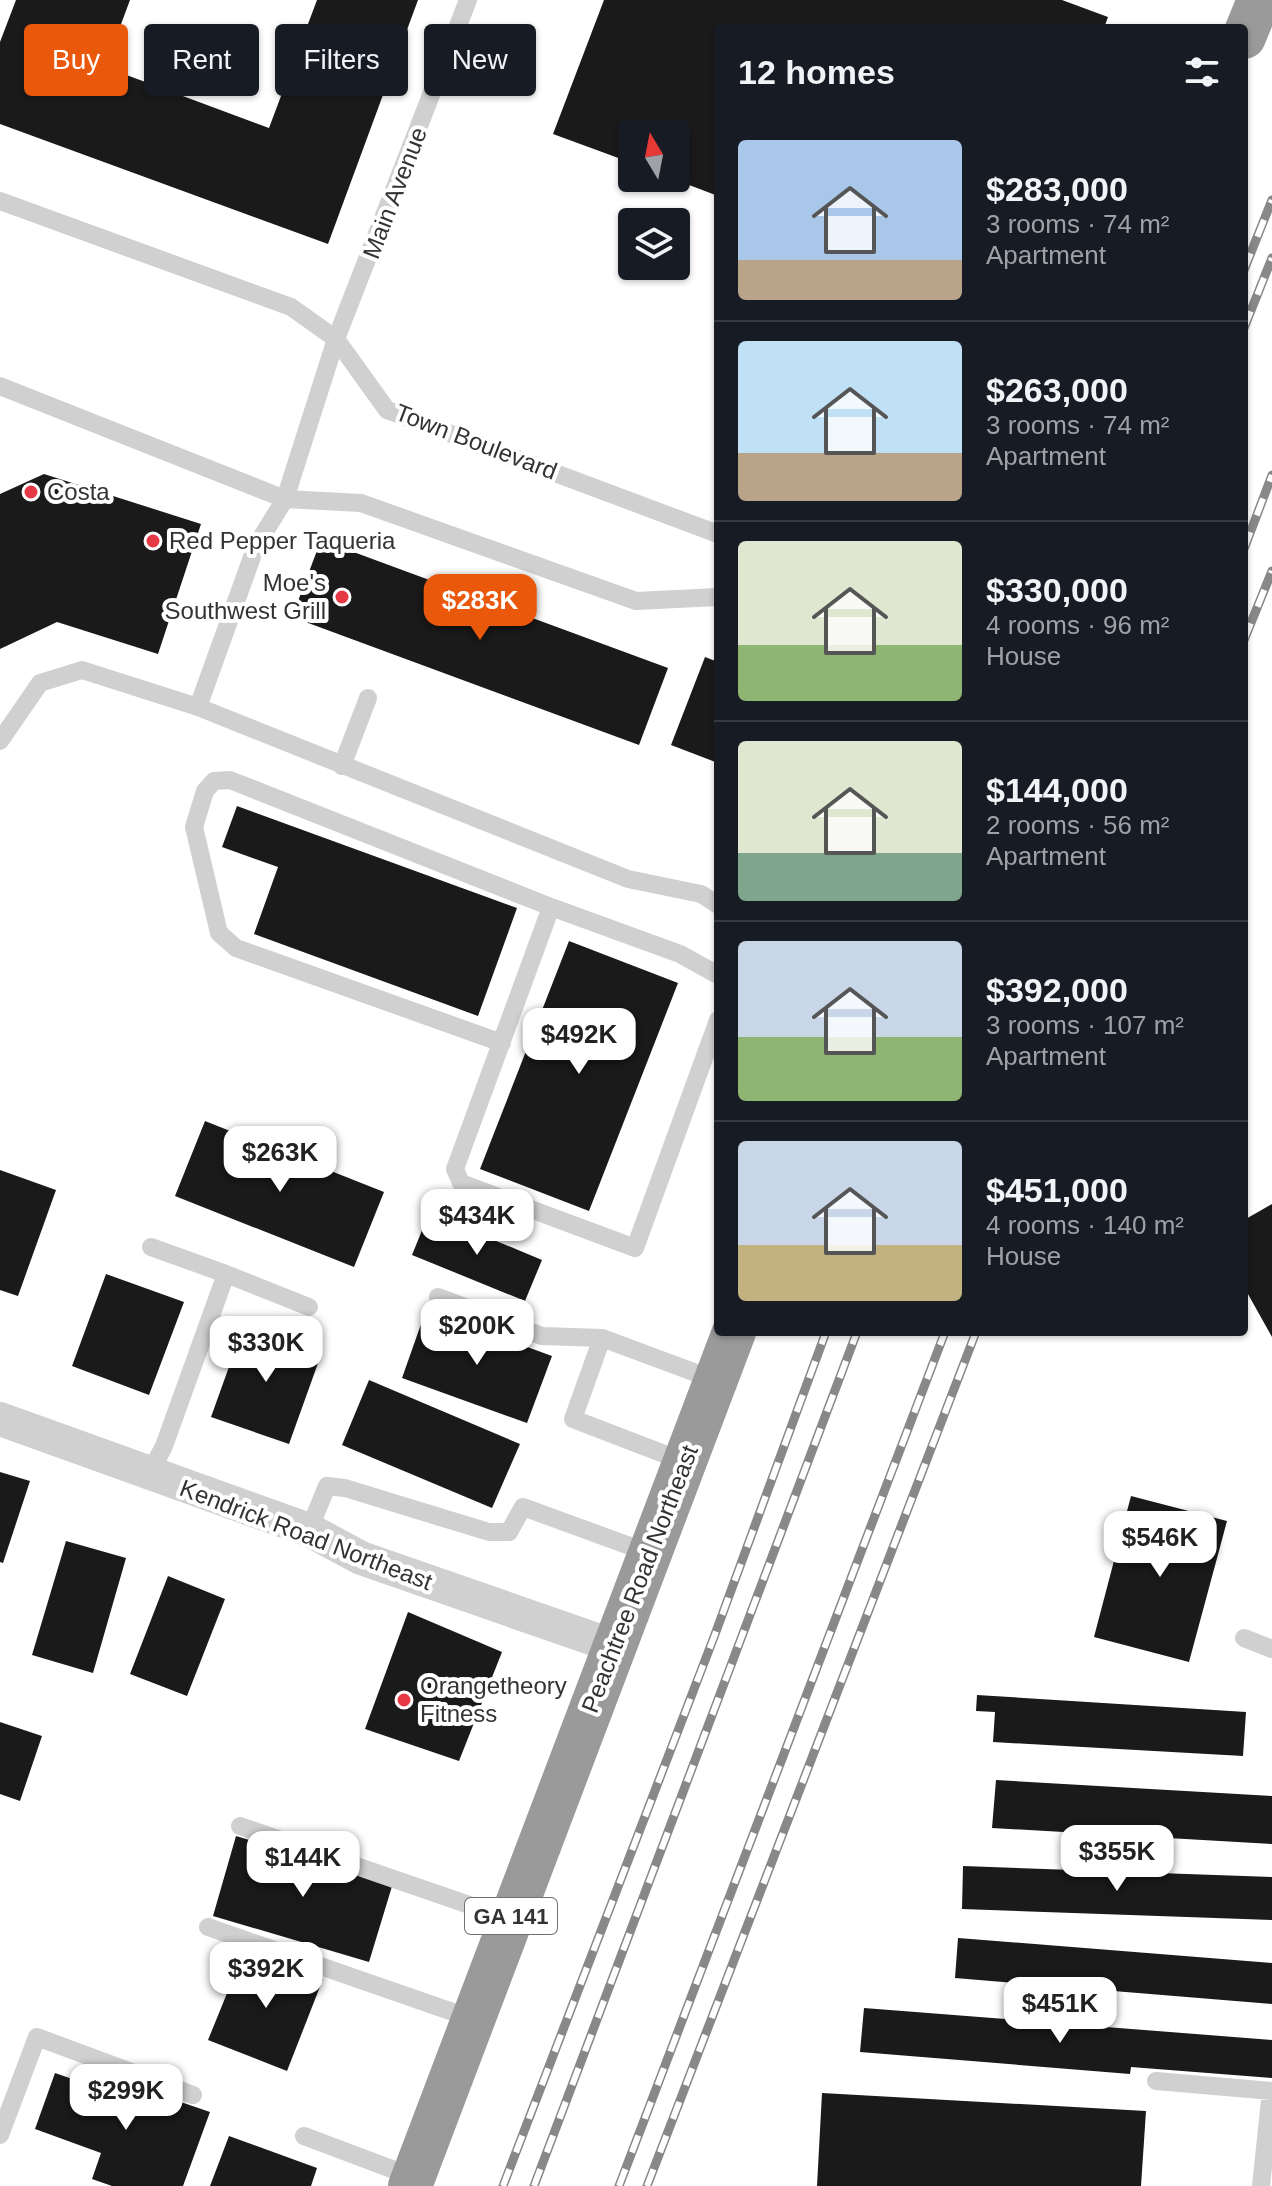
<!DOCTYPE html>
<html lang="en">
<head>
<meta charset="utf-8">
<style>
  :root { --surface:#171b24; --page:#20242c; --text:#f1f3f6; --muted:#9ea1a6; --line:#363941; --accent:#ea580c }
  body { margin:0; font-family:Helvetica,sans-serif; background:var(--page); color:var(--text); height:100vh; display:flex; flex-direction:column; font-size:30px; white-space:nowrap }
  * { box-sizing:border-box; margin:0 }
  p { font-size:26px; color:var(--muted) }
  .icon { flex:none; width:44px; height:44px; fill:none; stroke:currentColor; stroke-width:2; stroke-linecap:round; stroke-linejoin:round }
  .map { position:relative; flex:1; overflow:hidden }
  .side { position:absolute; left:714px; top:24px; width:534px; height:1312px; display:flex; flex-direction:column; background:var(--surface); border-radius:8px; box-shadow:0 2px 6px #0004 }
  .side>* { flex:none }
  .top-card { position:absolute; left:24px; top:24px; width:570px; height:72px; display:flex; gap:16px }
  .needle { width:52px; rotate:350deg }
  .controls { position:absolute; left:618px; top:120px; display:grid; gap:16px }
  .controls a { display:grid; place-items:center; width:72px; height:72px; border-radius:8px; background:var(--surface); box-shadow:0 2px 6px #0004; font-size:40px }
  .price { position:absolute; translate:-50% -68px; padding:0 18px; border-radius:16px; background:#fff; color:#222; font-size:26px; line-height:52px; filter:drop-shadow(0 2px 4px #0008) }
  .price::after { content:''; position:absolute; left:50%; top:48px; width:24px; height:18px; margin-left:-12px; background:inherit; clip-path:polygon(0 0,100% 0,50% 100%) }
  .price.current { background:var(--accent); color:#fff }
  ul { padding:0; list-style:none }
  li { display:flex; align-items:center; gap:24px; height:200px; padding:0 24px }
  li+li { border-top:2px solid var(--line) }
  li span { display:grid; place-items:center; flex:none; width:224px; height:160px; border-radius:8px; color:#555 }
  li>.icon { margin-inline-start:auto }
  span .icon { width:96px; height:96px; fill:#fffc; stroke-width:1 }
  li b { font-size:34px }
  h2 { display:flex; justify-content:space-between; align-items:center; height:96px; padding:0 24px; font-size:34px }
  .chip { padding:0 28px; border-radius:8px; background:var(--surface); box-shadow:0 2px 6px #0004; font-size:28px; line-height:72px }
  .chip.current { background:var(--accent); color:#fff }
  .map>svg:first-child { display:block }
  .building { fill:#1a1a1a }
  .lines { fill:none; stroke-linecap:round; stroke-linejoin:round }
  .lane { stroke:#d0d0d0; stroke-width:18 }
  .street { stroke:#d0d0d0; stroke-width:34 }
  .highway { stroke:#9a9a9a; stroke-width:44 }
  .rail-casing { stroke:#888; stroke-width:9 }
  .rail { stroke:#fff; stroke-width:6; stroke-dasharray:18; stroke-linecap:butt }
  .poi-dot { fill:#e63946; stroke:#fff; stroke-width:3 }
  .labels { text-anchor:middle; stroke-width:8; stroke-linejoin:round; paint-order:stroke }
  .shield { fill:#fff; stroke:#707070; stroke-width:2 }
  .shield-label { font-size:22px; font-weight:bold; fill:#333 }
  .street-label { font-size:24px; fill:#333; stroke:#fff }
  .poi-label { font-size:24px; fill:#333; stroke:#fff; text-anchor:start }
</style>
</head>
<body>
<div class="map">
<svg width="1272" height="2186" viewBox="0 0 1272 2186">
  <rect width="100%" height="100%" fill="#fff"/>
  <path class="building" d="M 16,0 L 130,0 L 105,67 L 269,128 L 317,0 L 418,0 L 328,244 L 0,124 L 0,42 Z
    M 604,0 L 1062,0 L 1108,17 L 1104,28 L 718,28 L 718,196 L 676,180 L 676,134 L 632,134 L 632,163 L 553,134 Z
    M 44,474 L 201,524 L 158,654 L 57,622 L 0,649 L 0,494 Z
    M 321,540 L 668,668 L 639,745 L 292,617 Z
    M 705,657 L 718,662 L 718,763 L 671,745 Z
    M 237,806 L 517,908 L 478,1016 L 254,934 L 278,867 L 222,847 Z
    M 569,941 L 678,983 L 589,1211 L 480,1169 Z
    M 205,1121 L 384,1192 L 354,1267 L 175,1196 Z
    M 0,1170 L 56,1190 L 18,1296 L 0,1290 Z
    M 1272,1204 L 1272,1337 L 1244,1287 L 1244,1220 Z
    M 429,1213 L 542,1260 L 525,1301 L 412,1255 Z
    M 106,1274 L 184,1302 L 149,1395 L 72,1366 Z
    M 426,1310 L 552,1356 L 527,1423 L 402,1378 Z
    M 244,1325 L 322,1352 L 289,1444 L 211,1417 Z
    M 369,1380 L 520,1444 L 492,1508 L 342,1445 Z
    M 0,1472 L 30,1481 L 3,1563 L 0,1562 Z
    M 1131,1496 L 1227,1521 L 1189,1662 L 1094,1637 Z
    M 66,1541 L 126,1558 L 93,1673 L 32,1655 Z
    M 168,1576 L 225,1599 L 187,1696 L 130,1674 Z
    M 408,1612 L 502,1652 L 459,1761 L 365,1729 Z
    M 977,1695 L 1246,1712 L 1243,1756 L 993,1742 L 995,1712 L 976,1711 Z
    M 0,1722 L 42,1736 L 20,1801 L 0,1794 Z
    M 996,1780 L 1272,1796 L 1272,1844 L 992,1828 Z
    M 236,1836 L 393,1883 L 369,1962 L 213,1916 Z
    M 963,1866 L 1272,1877 L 1272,1920 L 962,1909 Z
    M 958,1938 L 1272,1963 L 1272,2004 L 955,1978 Z
    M 245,1949 L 323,1979 L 287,2071 L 208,2040 Z
    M 864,2008 L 1272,2040 L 1272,2078 L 1131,2067 L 1130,2074 L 860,2052 Z
    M 55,2073 L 127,2098 L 131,2085 L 210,2112 L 183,2186 L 112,2186 L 92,2179 L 101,2153 L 35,2129 Z
    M 822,2093 L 1146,2111 L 1141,2186 L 817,2186 Z
    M 229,2136 L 317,2168 L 311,2186 L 210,2186 Z"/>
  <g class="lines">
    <path class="lane" d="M 0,201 L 291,307 L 336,339 L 387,410 L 718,534
      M 0,386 L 285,499 L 361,503 L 636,601 L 718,597
      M 198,707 L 256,546 L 285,499 L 336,339 L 468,0
      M 0,741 L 40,683 L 82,670 L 198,707 L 628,879 L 701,894 L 718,905
      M 342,766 L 368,698
      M 551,907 L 455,1169 L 461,1183 L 635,1248 L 718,1020
      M 502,1043 L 236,948 L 219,933 L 194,827 L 205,791 L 214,781 L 230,780 L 551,907 L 680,954 L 718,975
      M 151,1247 L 226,1274
      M 438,1297 L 542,1336 L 602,1338 L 715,1380
      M 602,1338 L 573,1419 L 685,1462
      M 149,1475 L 164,1446 L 226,1274 L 309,1307
      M 309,1530 L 327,1486 L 345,1488 L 489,1532 L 509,1532 L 523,1507 L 649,1553
      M 1244,1638 L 1272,1649
      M 240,1826 L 510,1919
      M 208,1927 L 473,2019
      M 1156,2081 L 1272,2091
      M 0,2135 L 37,2037 L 193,2095
      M 304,2136 L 413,2177
      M 1261,2186 L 1271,2091"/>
    <path class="street" d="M 0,1419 L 309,1530 L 361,1558 L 614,1646"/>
    <path class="highway" d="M 1244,37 L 1259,0
      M 410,2186 L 734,1332"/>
    <defs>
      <path id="rail" d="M 1244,270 L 1272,200
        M 1244,328 L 1272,258
        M 1244,549 L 1272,475
        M 1244,640 L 1272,571
        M 503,2186 L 714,1637 L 826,1332
        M 534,2186 L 857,1332
        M 619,2186 L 945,1332
        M 647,2186 L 976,1332"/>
    </defs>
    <use href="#rail" class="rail-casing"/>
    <use href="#rail" class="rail"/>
  </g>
  <g class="poi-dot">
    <circle cx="31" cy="492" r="8"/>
    <circle cx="153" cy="541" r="8"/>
    <circle cx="342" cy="597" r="8"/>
    <circle cx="404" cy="1700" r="8"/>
  </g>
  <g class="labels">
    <rect class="shield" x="465" y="1898" width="92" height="36" rx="6"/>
    <g class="shield-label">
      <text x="511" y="1924">GA 141</text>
    </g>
    <g class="street-label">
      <text transform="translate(395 193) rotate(-69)" y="8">Main Avenue</text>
      <text transform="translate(476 442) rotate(21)" y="8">Town Boulevard</text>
      <text transform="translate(306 1535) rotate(21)" y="8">Kendrick Road Northeast</text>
      <text transform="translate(640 1579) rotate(-69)" y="8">Peachtree Road Northeast</text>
    </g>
    <g class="poi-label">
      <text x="47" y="500">Costa</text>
      <text x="169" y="549">Red Pepper Taqueria</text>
      <text x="326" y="591" text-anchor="end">Moe's<tspan x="326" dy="28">Southwest Grill</tspan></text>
      <text x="420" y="1694">Orangetheory<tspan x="420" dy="28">Fitness</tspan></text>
    </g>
  </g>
</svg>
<div class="controls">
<a><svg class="needle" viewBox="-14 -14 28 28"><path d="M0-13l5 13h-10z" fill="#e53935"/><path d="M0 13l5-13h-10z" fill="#9ea1a6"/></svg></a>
<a><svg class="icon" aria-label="layers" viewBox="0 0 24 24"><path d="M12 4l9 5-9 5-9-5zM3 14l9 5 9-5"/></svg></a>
</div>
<b class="price current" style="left:480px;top:642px">$283K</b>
<b class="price" style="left:579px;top:1076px">$492K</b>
<b class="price" style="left:280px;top:1194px">$263K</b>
<b class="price" style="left:477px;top:1257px">$434K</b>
<b class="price" style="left:477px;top:1367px">$200K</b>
<b class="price" style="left:266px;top:1384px">$330K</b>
<b class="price" style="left:1160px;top:1579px">$546K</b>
<b class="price" style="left:1117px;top:1893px">$355K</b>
<b class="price" style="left:303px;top:1899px">$144K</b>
<b class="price" style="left:266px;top:2010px">$392K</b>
<b class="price" style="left:1060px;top:2045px">$451K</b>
<b class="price" style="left:126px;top:2132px">$299K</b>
<div class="top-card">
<a class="chip current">Buy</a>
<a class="chip">Rent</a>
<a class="chip">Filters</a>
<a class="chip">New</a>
</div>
<section class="side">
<h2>12 homes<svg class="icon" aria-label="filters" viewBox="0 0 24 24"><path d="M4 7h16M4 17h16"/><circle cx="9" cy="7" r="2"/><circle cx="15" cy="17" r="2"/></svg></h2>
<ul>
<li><span style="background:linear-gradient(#a9c7e8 75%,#b9a48a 0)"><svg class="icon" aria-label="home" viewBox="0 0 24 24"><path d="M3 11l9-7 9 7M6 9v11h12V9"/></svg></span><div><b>$283,000</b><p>3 rooms · 74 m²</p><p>Apartment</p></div></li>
<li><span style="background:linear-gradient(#bfe0f5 70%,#b9a48a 0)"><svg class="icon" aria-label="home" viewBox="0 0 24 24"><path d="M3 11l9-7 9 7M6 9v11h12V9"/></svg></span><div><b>$263,000</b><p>3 rooms · 74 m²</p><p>Apartment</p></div></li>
<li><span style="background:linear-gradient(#dfe7d0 65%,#8fb573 0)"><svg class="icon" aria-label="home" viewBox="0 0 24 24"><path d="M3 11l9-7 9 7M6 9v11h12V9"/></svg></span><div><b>$330,000</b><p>4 rooms · 96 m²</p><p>House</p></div></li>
<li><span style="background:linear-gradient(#dfe7d0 70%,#7fa58c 0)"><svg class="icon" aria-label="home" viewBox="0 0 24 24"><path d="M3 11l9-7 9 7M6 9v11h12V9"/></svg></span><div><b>$144,000</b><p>2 rooms · 56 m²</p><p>Apartment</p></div></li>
<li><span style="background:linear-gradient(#c9d6e8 60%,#8fb573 0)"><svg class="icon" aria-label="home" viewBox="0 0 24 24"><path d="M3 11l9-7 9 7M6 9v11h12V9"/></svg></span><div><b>$392,000</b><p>3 rooms · 107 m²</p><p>Apartment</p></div></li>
<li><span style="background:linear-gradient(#c9d6e8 65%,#c2b280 0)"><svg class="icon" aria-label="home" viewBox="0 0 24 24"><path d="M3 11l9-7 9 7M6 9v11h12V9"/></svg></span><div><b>$451,000</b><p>4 rooms · 140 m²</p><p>House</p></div></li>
</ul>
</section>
</div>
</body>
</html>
